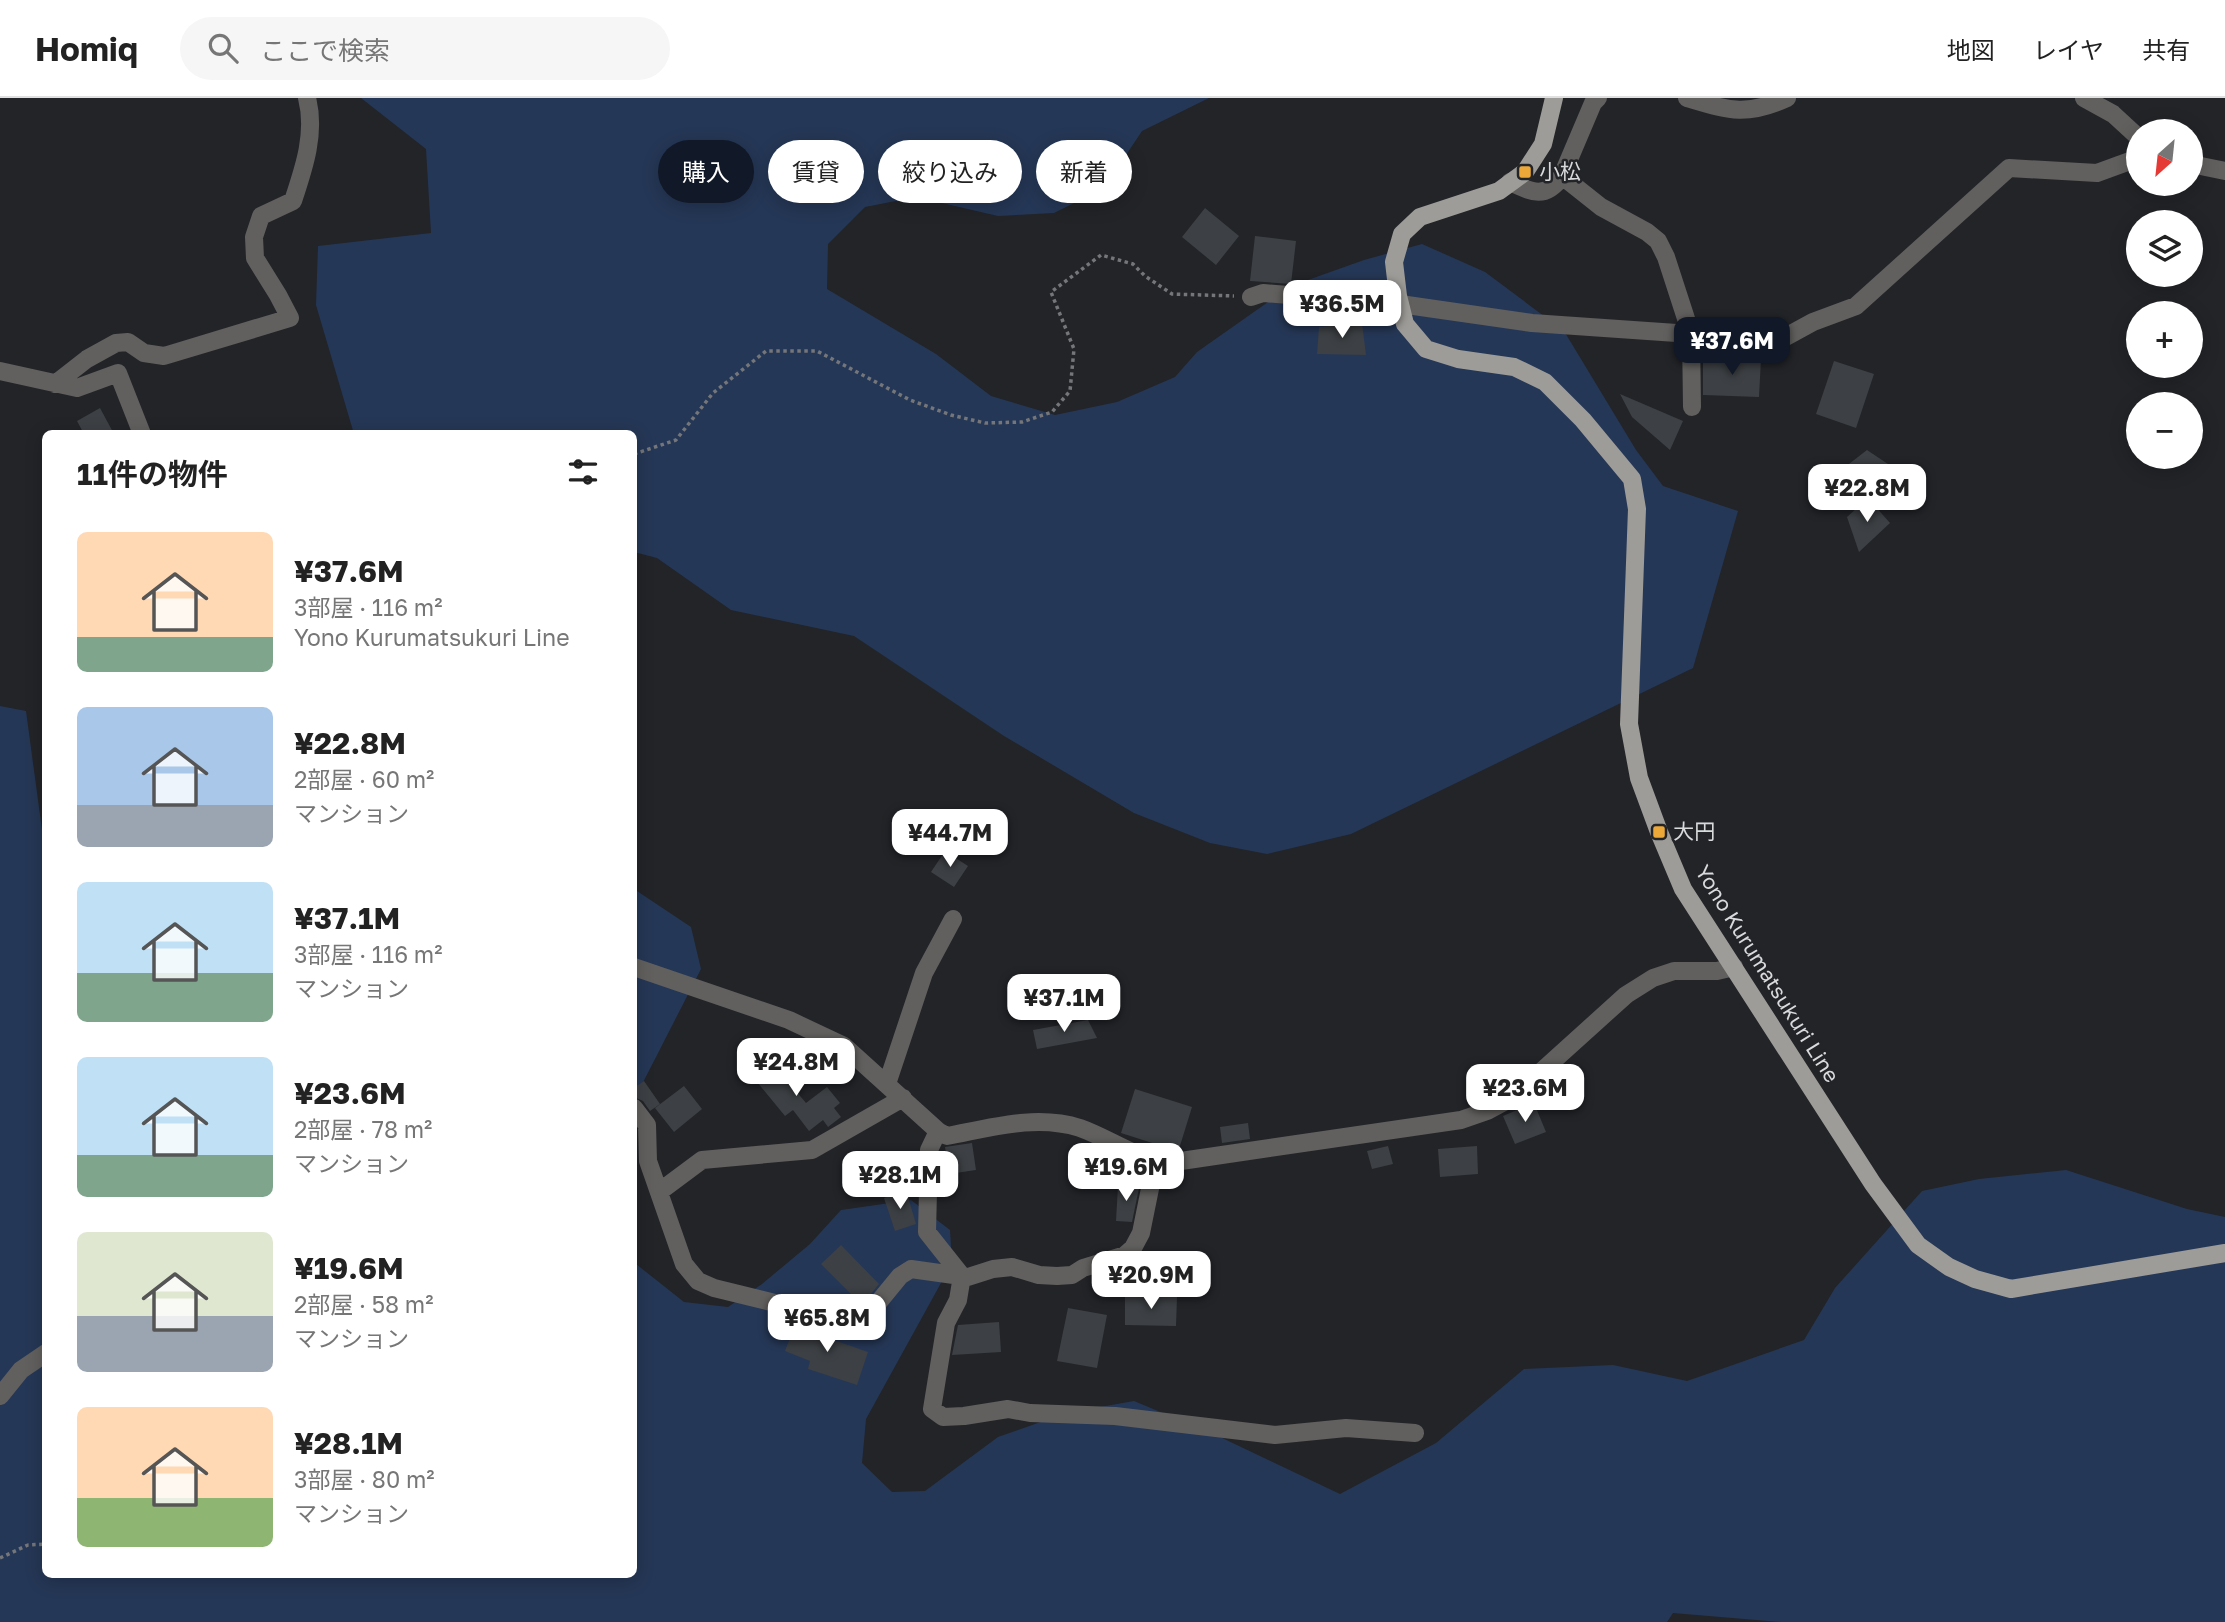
<!DOCTYPE html>
<html lang="ja">
<head>
<meta charset="utf-8">
<style>
  :root { --surface:#fff; --page:#f6f6f6; --text:#222; --muted:#767676; --line:#e0e0e0; --accent:#111827 }
  body { margin:0; font-family:"Golos Text","Noto Sans JP",sans-serif; background:var(--page); color:var(--text); height:100vh; display:flex; flex-direction:column; font-size:26px; white-space:nowrap }
  * { box-sizing:border-box; margin:0 }
  p { font-size:23px; color:var(--muted) }
  .icon { flex:none; width:38px; height:38px; fill:none; stroke:currentColor; stroke-width:2; stroke-linecap:round; stroke-linejoin:round }
  .map { position:relative; flex:1; overflow:hidden }
  .panel { position:absolute; left:42px; top:332px; width:595px; height:1148px; display:flex; flex-direction:column; background:var(--surface); border-radius:10px; box-shadow:0 4px 18px #0003 }
  .panel>* { flex:none }
  .top-card { position:absolute; left:658px; top:42px; width:665px; height:63px; display:flex; gap:14px }
  .needle { width:46px; rotate:207deg }
  .controls { position:absolute; left:2126px; top:21px; display:grid; gap:14px }
  .controls a { display:grid; place-items:center; width:77px; height:77px; border-radius:50%; background:var(--surface); box-shadow:0 4px 18px #0003; font-size:35px }
  .price { position:absolute; translate:-50% -60px; padding:0 16px; border-radius:14px; background:#fff; color:#222; font-size:23px; line-height:46px; filter:drop-shadow(0 2px 4px #0008) }
  .price::after { content:''; position:absolute; left:50%; top:42px; width:21px; height:16px; margin-left:-10px; background:inherit; clip-path:polygon(0 0,100% 0,50% 100%) }
  .price.current { background:var(--accent); color:#fff }
  ul { padding:0; list-style:none }
  li { display:flex; align-items:center; gap:21px; height:175px; padding:0 35px }
  li span { display:grid; place-items:center; flex:none; width:196px; height:140px; border-radius:10px; color:#555 }
  li>.icon { margin-inline-start:auto }
  span .icon { width:84px; height:84px; fill:#fffc; stroke-width:1 }
  li b { font-size:30px }
  h2 { display:flex; justify-content:space-between; align-items:center; height:84px; padding:0 35px; font-size:30px }
  .pill { padding:0 24px; border-radius:32px; background:var(--surface); box-shadow:0 4px 18px #0003; font-size:24px; line-height:63px }
  .pill.current { background:var(--accent); color:#fff }
  header { display:flex; align-items:center; gap:42px; box-sizing:border-box; height:98px; padding:0 35px; background:var(--surface); border-bottom:2px solid var(--line) }
  header strong { font-size:33px }
  nav { display:flex; gap:38px; margin-inline-start:auto; font-size:24px }
  .search { width:490px; height:63px; background:var(--page); display:flex; align-items:center; gap:18px; box-sizing:border-box; padding:0 24px; border-radius:38px; color:var(--muted); font-size:26px }
  .map>svg:first-child { display:block }
  .green { fill:#253756 }
  .building { fill:#3d4044 }
  .lines { fill:none; stroke-linecap:round; stroke-linejoin:round }
  .path { stroke:#747679; stroke-width:3.5; stroke-dasharray:3.5 3.5; stroke-linecap:butt }
  .minor { stroke:#61605e; stroke-width:18 }
  .major { stroke:#9e9c98; stroke-width:18 }
  .poi-dot { fill:#eca93a; stroke:#222428; stroke-width:2.5 }
  .labels { text-anchor:middle; stroke-width:5; stroke-linejoin:round; paint-order:stroke }
  .poi-label { font-size:21px; fill:#d8dadc; stroke:#222428; text-anchor:start }
  .street-label { font-size:21px; fill:#d8dadc; stroke:#222428 }
</style>
</head>
<body>
<header>
<strong>Homiq</strong>
<div class="search"><svg class="icon" aria-label="search" viewBox="0 0 24 24"><circle cx="10" cy="10" r="6"/><path d="M15 15l6 6"/></svg>ここで検索</div>
<nav><a>地図</a><a>レイヤ</a><a>共有</a></nav>
</header>
<div class="map">
<svg width="2225" height="1524" viewBox="0 0 2225 1524">
  <rect width="100%" height="100%" fill="#222428"/>
  <path class="green" d="M 361,0 L 1209,0 L 1142,33 L 1104,90 L 1054,115 L 998,118 L 916,99 L 865,109 L 828,146 L 827,191 L 936,256 L 991,298 L 1055,317 L 1117,304 L 1175,279 L 1197,254 L 1291,188 L 1364,162 L 1422,146 L 1485,174 L 1564,233 L 1636,352 L 1663,388 L 1738,413 L 1693,570 L 1351,736 L 1267,756 L 1210,745 L 1134,715 L 1004,638 L 854,538 L 731,512 L 657,460 L 634,454 L 634,336 L 354,336 L 316,207 L 318,148 L 431,135 L 426,51 Z
    M 0,608 L 26,613 L 45,754 L 46,1477 L 634,1477 L 634,1160 L 636,1166 L 684,1204 L 728,1209 L 762,1186 L 810,1146 L 841,1112 L 911,1102 L 950,1132 L 952,1165 L 866,1321 L 862,1365 L 892,1394 L 925,1393 L 998,1339 L 1066,1315 L 1134,1303 L 1218,1338 L 1340,1396 L 1436,1345 L 1524,1271 L 1613,1267 L 1687,1283 L 1804,1242 L 1835,1190 L 1922,1093 L 1979,1081 L 2066,1072 L 2187,1111 L 2225,1119 L 2225,1524 L 1781,1524 L 1673,1515 L 1667,1524 L 0,1524 Z
    M 634,791 L 691,829 L 701,871 L 634,1002 Z"/>
  <path class="building" d="M 1205,110 L 1239,138 L 1216,167 L 1182,139 Z
    M 1255,138 L 1296,143 L 1291,186 L 1250,183 Z
    M 1362,225 L 1366,257 L 1317,256 L 1319,229 Z
    M 1703,259 L 1761,261 L 1759,299 L 1703,297 Z
    M 1834,263 L 1874,276 L 1856,330 L 1816,316 Z
    M 1620,296 L 1683,323 L 1670,352 L 1632,319 Z
    M 100,310 L 114,336 L 84,336 L 77,323 Z
    M 1867,352 L 1888,366 L 1860,388 L 1836,376 Z
    M 1868,400 L 1890,425 L 1859,454 L 1847,419 Z
    M 945,753 L 968,768 L 954,789 L 931,774 Z
    M 1088,922 L 1097,940 L 1037,951 L 1033,932 Z
    M 770,962 L 806,1005 L 827,989 L 840,1005 L 834,1010 L 841,1019 L 828,1029 L 823,1022 L 809,1033 L 793,1012 L 785,1018 L 748,973 Z
    M 644,983 L 660,1006 L 650,1013 L 643,1003 L 634,999 L 634,990 Z
    M 684,988 L 702,1011 L 674,1034 L 655,1010 Z
    M 1135,991 L 1192,1009 L 1179,1051 L 1171,1051 L 1121,1035 Z
    M 1534,1005 L 1546,1034 L 1515,1046 L 1503,1018 Z
    M 1248,1025 L 1250,1041 L 1222,1045 L 1220,1029 Z
    M 972,1045 L 976,1072 L 949,1076 L 945,1049 Z
    M 1388,1048 L 1393,1066 L 1372,1071 L 1367,1053 Z
    M 1477,1048 L 1478,1076 L 1440,1079 L 1438,1051 Z
    M 1118,1088 L 1139,1090 L 1132,1124 L 1116,1123 Z
    M 906,1092 L 916,1126 L 895,1133 L 884,1100 Z
    M 841,1147 L 879,1186 L 862,1207 L 821,1166 Z
    M 1125,1198 L 1177,1199 L 1176,1228 L 1125,1227 Z
    M 1068,1210 L 1107,1217 L 1097,1270 L 1057,1263 Z
    M 797,1222 L 820,1230 L 819,1237 L 868,1254 L 857,1287 L 808,1271 L 810,1263 L 785,1253 Z
    M 999,1224 L 1001,1254 L 952,1257 L 958,1227 Z"/>
  <g class="lines">
    <path class="path" d="M 634,356 L 676,342 L 713,295 L 766,253 L 817,253 L 910,302 L 951,317 L 985,325 L 1022,324 L 1052,314 L 1070,293 L 1074,251 L 1051,194 L 1101,157 L 1133,166 L 1145,178 L 1172,196 L 1234,198
      M 0,1460 L 28,1447 L 46,1446"/>
    <path class="minor" d="M 1687,0 C 1728,12 1745,19 1787,0
      M 2084,0 L 2113,16 L 2138,39
      M 2191,66 L 2225,73
      M 1562,78 L 1601,109 L 1647,134 L 1658,143 L 1666,159 L 1691,236 L 1692,309
      M 1510,84 C 1533,95 1546,101 1562,78 L 1593,5 L 1598,0
      M 1251,199 L 1263,195 L 1400,206 L 1532,225 L 1691,236 L 1703,240 L 1780,242 L 1813,224 L 1856,208 L 2009,70 L 2097,75 L 2138,60
      M 0,273 L 77,290 L 118,275 L 142,336
      M 55,286 L 87,261 L 116,245 L 128,244 L 144,255 L 164,258 L 290,220 L 278,197 L 255,160 L 254,139 L 261,118 L 293,103 C 304,70 316,35 307,0
      M 634,869 L 789,922 L 844,948 L 938,1033 L 947,1038 C 990,1030 1036,1016 1080,1030 C 1100,1037 1119,1049 1139,1057 C 1153,1061 1167,1062 1181,1063 L 1461,1022 L 1487,1013 L 1513,999 L 1626,897 L 1653,880 L 1674,873 L 1717,873 L 1734,869
      M 887,986 L 924,875 L 953,821
      M 634,1010 L 647,1027 L 648,1063 L 684,1166 L 698,1183 L 714,1190 L 795,1210 L 835,1223 L 854,1225 L 868,1217 L 900,1178 L 911,1171 L 968,1179 L 993,1171 L 1012,1169 L 1039,1177 L 1057,1178 L 1072,1177 L 1083,1170 L 1125,1157 L 1133,1150 L 1141,1135 L 1156,1061
      M 938,1033 L 929,1052 L 927,1134 L 962,1178 L 958,1202 L 946,1225 L 932,1311 L 943,1319 L 964,1318 L 1008,1311 L 1030,1315 L 1115,1318 L 1275,1337 L 1346,1330 L 1415,1335
      M 659,1094 L 702,1062 L 812,1052 L 903,1000
      M 0,1298 L 21,1272 L 46,1255"/>
    <path class="major" d="M 1554,0 L 1543,46 L 1525,74 L 1499,93 L 1420,119 L 1402,136 L 1394,164 L 1398,198 L 1405,226 L 1426,251 L 1458,261 L 1514,269 L 1545,284 L 1583,322 L 1632,381 L 1637,411 L 1629,626 L 1639,680 L 1659,734 L 1683,791 L 1873,1086 L 1918,1147 L 1949,1169 L 1975,1181 L 2011,1191 L 2225,1155"/>
  </g>
  <g class="poi-dot">
    <rect x="1518" y="67" width="14" height="14" rx="3.5"/>
    <rect x="1652" y="727" width="14" height="14" rx="3.5"/>
  </g>
  <g class="labels">
    <g class="poi-label">
      <text x="1539" y="81">小松</text>
      <text x="1673" y="741">大円</text>
    </g>
    <g class="street-label">
      <text transform="translate(1767 876) rotate(58)" y="7">Yono Kurumatsukuri Line</text>
    </g>
  </g>
</svg>
<div class="controls">
<a><svg class="needle" viewBox="-14 -14 28 28"><path d="M0-13l5 13h-10z" fill="#e53935"/><path d="M0 13l5-13h-10z" fill="#767676"/></svg></a>
<a><svg class="icon" aria-label="layers" viewBox="0 0 24 24"><path d="M12 4l9 5-9 5-9-5zM3 14l9 5 9-5"/></svg></a>
<a>+</a>
<a>−</a>
</div>
<b class="price" style="left:1342px;top:242px">¥36.5M</b>
<b class="price current" style="left:1732px;top:279px">¥37.6M</b>
<b class="price" style="left:1867px;top:426px">¥22.8M</b>
<b class="price" style="left:950px;top:771px">¥44.7M</b>
<b class="price" style="left:1064px;top:936px">¥37.1M</b>
<b class="price" style="left:796px;top:1000px">¥24.8M</b>
<b class="price" style="left:1525px;top:1026px">¥23.6M</b>
<b class="price" style="left:1126px;top:1105px">¥19.6M</b>
<b class="price" style="left:900px;top:1113px">¥28.1M</b>
<b class="price" style="left:1151px;top:1213px">¥20.9M</b>
<b class="price" style="left:827px;top:1256px">¥65.8M</b>
<div class="top-card">
<a class="pill current">購入</a>
<a class="pill">賃貸</a>
<a class="pill">絞り込み</a>
<a class="pill">新着</a>
</div>
<section class="panel">
<h2>11件の物件<svg class="icon" aria-label="filters" viewBox="0 0 24 24"><path d="M4 7h16M4 17h16"/><circle cx="9" cy="7" r="2"/><circle cx="15" cy="17" r="2"/></svg></h2>
<ul>
<li><span style="background:linear-gradient(#ffd9b3 75%,#7fa58c 0)"><svg class="icon" aria-label="home" viewBox="0 0 24 24"><path d="M3 11l9-7 9 7M6 9v11h12V9"/></svg></span><div><b>¥37.6M</b><p>3部屋 · 116 m²</p><p>Yono Kurumatsukuri Line</p></div></li>
<li><span style="background:linear-gradient(#a9c7e8 70%,#9aa5b1 0)"><svg class="icon" aria-label="home" viewBox="0 0 24 24"><path d="M3 11l9-7 9 7M6 9v11h12V9"/></svg></span><div><b>¥22.8M</b><p>2部屋 · 60 m²</p><p>マンション</p></div></li>
<li><span style="background:linear-gradient(#bfe0f5 65%,#7fa58c 0)"><svg class="icon" aria-label="home" viewBox="0 0 24 24"><path d="M3 11l9-7 9 7M6 9v11h12V9"/></svg></span><div><b>¥37.1M</b><p>3部屋 · 116 m²</p><p>マンション</p></div></li>
<li><span style="background:linear-gradient(#bfe0f5 70%,#7fa58c 0)"><svg class="icon" aria-label="home" viewBox="0 0 24 24"><path d="M3 11l9-7 9 7M6 9v11h12V9"/></svg></span><div><b>¥23.6M</b><p>2部屋 · 78 m²</p><p>マンション</p></div></li>
<li><span style="background:linear-gradient(#dfe7d0 60%,#9aa5b1 0)"><svg class="icon" aria-label="home" viewBox="0 0 24 24"><path d="M3 11l9-7 9 7M6 9v11h12V9"/></svg></span><div><b>¥19.6M</b><p>2部屋 · 58 m²</p><p>マンション</p></div></li>
<li><span style="background:linear-gradient(#ffd9b3 65%,#8fb573 0)"><svg class="icon" aria-label="home" viewBox="0 0 24 24"><path d="M3 11l9-7 9 7M6 9v11h12V9"/></svg></span><div><b>¥28.1M</b><p>3部屋 · 80 m²</p><p>マンション</p></div></li>
</ul>
</section>
</div>
</body>
</html>
